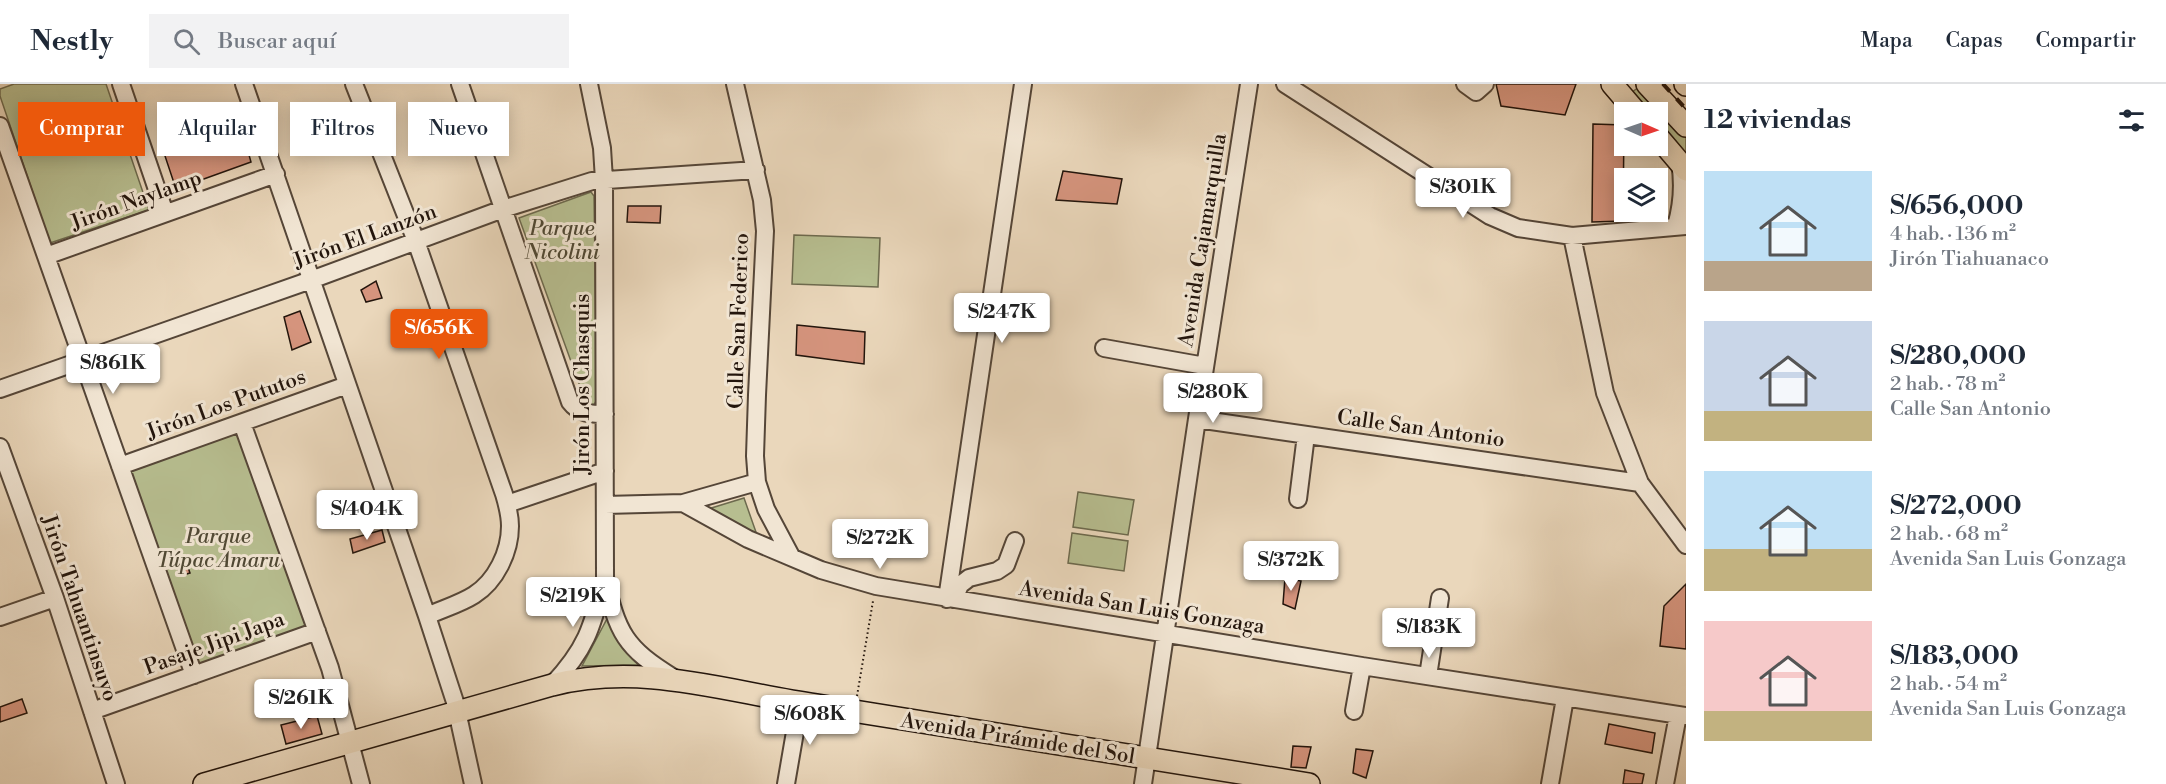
<!DOCTYPE html>
<html lang="es">
<head>
<meta charset="utf-8">
<style>
  :root { --surface:#fff; --page:#f2f2f3; --text:#1f2937; --muted:#747a83; --line:#e0e1e3; --accent:#ea580c }
  body { margin:0; font-family:"Libre Bodoni",serif; background:var(--page); color:var(--text); height:100vh; display:flex; flex-direction:column; font-size:22px; white-space:nowrap }
  * { box-sizing:border-box; margin:0 }
  p { font-size:20px; color:var(--muted) }
  .icon { flex:none; width:33px; height:33px; fill:none; stroke:currentColor; stroke-width:2; stroke-linecap:round; stroke-linejoin:round }
  .map { position:relative; flex:1; overflow:hidden }
  .details { display:flex; flex-direction:column; background:var(--surface); width:480px }
  .details>* { flex:none }
  .banner { position:absolute; left:18px; top:18px; width:570px; height:54px; display:flex; gap:12px }
  .needle { width:39px; rotate:92deg }
  .buttons { position:absolute; left:1614px; top:18px; display:grid; gap:12px }
  .buttons a { display:grid; place-items:center; width:54px; height:54px; border-radius:0px; background:var(--surface); box-shadow:0 3px 15px #0003; font-size:30px }
  .price { position:absolute; translate:-50% -51px; padding:0 14px; border-radius:6px; background:#fff; color:#222; font-size:20px; line-height:39px; filter:drop-shadow(0 2px 3px #0008) }
  .price::after { content:''; position:absolute; left:50%; top:36px; width:18px; height:14px; margin-left:-9px; background:inherit; clip-path:polygon(0 0,100% 0,50% 100%) }
  .price.selected { background:var(--accent); color:#fff }
  ul { padding:0; list-style:none }
  li { display:flex; align-items:center; gap:18px; height:150px; padding:0 18px }
  li span { display:grid; place-items:center; flex:none; width:168px; height:120px; border-radius:0px; color:#555 }
  li>.icon { margin-inline-start:auto }
  span .icon { width:72px; height:72px; fill:#fffc; stroke-width:1 }
  li b { font-size:26px }
  h2 { display:flex; justify-content:space-between; align-items:center; height:72px; padding:0 18px; font-size:26px }
  .tag { padding:0 21px; border-radius:0px; background:var(--surface); box-shadow:0 3px 15px #0003; font-size:21px; line-height:54px }
  .tag.selected { background:var(--accent); color:#fff }
  header { display:flex; align-items:center; gap:36px; box-sizing:border-box; height:84px; padding:0 30px; background:var(--surface); border-bottom:2px solid var(--line) }
  header strong { font-size:28px }
  nav { display:flex; gap:33px; margin-inline-start:auto; font-size:21px }
  .search { width:420px; height:54px; background:var(--page); display:flex; align-items:center; gap:15px; box-sizing:border-box; padding:0 21px; border-radius:0px; color:var(--muted); font-size:22px }
  main { display:flex; flex:1; min-height:0 }
  .map>svg:first-child { display:block }
  .green { fill:#b7be90; stroke:#6d6a4e; stroke-width:1.5 }
  .building { fill:#d5947d; stroke:#23150c; stroke-width:1.5 }
  .lines { fill:none; stroke-linecap:round; stroke-linejoin:round }
  .minor-casing { stroke:#554638; stroke-width:20 }
  .major-casing { stroke:#23150c; stroke-width:24 }
  .path { stroke:#23150c; stroke-width:2; stroke-dasharray:1.5 3; stroke-linecap:butt }
  .minor { stroke:#f1e5d3; stroke-width:16 }
  .major { stroke:#ead7bb; stroke-width:21 }
  .rail { stroke:#23150c; stroke-width:4; stroke-dasharray:10 10; stroke-linecap:butt }
  .labels { text-anchor:middle; stroke-width:6; stroke-linejoin:round; paint-order:stroke }
  .street-label { font-size:21px; fill:#23150c; stroke:#f1e5d3 }
  .park-label { font-size:21px; font-style:italic; fill:#4f4834; stroke:#f1e5d3 }
</style>
</head>
<body>
<header>
<strong>Nestly</strong>
<div class="search"><svg class="icon" aria-label="search" viewBox="0 0 24 24"><circle cx="10" cy="10" r="6"/><path d="M15 15l6 6"/></svg>Buscar aquí</div>
<nav><a>Mapa</a><a>Capas</a><a>Compartir</a></nav>
</header>
<main>
<div class="map">
<svg width="1686" height="700" viewBox="0 0 1686 700">
  <rect width="100%" height="100%" fill="#ead7bb"/>
  <filter id="stains"><feTurbulence type="fractalNoise" baseFrequency=".00333" numOctaves="4"/><feColorMatrix values="0 0 0 0 .2 0 0 0 0 .09 0 0 0 0 .02 0 0 0 .5 -.17"/></filter>
  <radialGradient id="worn" r=".72"><stop offset=".6" stop-color="#630" stop-opacity="0"/><stop offset="1" stop-color="#630" stop-opacity=".3"/></radialGradient>
  <path class="green" d="M 14,0 L 106,0 L 149,126 L 50,159 L 0,12 L 0,5 Z
    M 1640,2 L 1686,53 L 1686,73 L 1658,40 L 1658,28 L 1647,28 L 1631,9 Z
    M 591,108 L 594,112 L 597,316 L 593,322 L 589,322 L 585,316 L 519,134 Z
    M 794,151 L 880,154 L 878,203 L 792,200 Z
    M 237,347 L 306,543 L 200,582 L 130,385 Z
    M 1078,408 L 1134,416 L 1128,451 L 1073,443 Z
    M 744,414 L 757,451 L 705,426 Z
    M 1072,449 L 1128,457 L 1124,487 L 1068,479 Z
    M 608,533 L 642,581 L 582,582 Z"/>
  <path class="building" d="M 1496,0 L 1576,0 L 1565,31 L 1501,22 Z
    M 194,37 L 242,46 L 251,78 L 176,105 L 165,72 Z
    M 1593,40 L 1624,41 L 1623,137 L 1592,138 Z
    M 1063,87 L 1122,95 L 1117,120 L 1056,116 Z
    M 628,122 L 661,122 L 660,139 L 627,138 Z
    M 376,197 L 382,214 L 366,218 L 361,206 Z
    M 300,227 L 311,258 L 292,266 L 284,233 Z
    M 797,241 L 865,248 L 864,280 L 796,271 Z
    M 382,446 L 385,458 L 353,469 L 350,455 Z
    M 184,472 L 190,489 L 180,492 L 174,475 Z
    M 1285,494 L 1301,497 L 1295,525 L 1283,520 Z
    M 1686,500 L 1686,565 L 1660,562 L 1664,522 Z
    M 22,615 L 27,629 L 0,638 L 0,623 Z
    M 317,632 L 322,650 L 286,660 L 281,641 Z
    M 1609,640 L 1655,649 L 1652,669 L 1605,660 Z
    M 1293,662 L 1311,663 L 1306,684 L 1291,683 Z
    M 1356,665 L 1373,667 L 1366,694 L 1353,689 Z
    M 1625,686 L 1644,690 L 1642,700 L 1623,700 Z"/>
  <g class="lines">
    <defs>
      <path id="minor" d="M 121,0 L 165,129
        M 244,0 L 427,532 L 455,618 L 473,700
        M 354,0 L 416,157 L 504,410 C 507,420 510,432 510,442 C 510,468 496,497 474,511 C 460,520 442,525 427,532
        M 460,0 L 570,318 C 579,330 591,330 605,330
        M 589,0 L 602,64 L 604,96 L 605,493 C 617,549 625,564 674,594
        M 735,0 L 762,116 L 765,147 L 757,311 L 755,372 L 757,398 L 766,425 L 791,472
        M 1285,0 L 1490,132 L 1518,144 L 1572,152 L 1686,142
        M 1465,0 L 1476,8 L 1485,0
        M 0,42 L 194,591
        M 1676,142 C 1682,121 1684,102 1680,79
        M 1572,152 L 1605,309 L 1640,399 L 1686,461
        M 46,172 L 276,90
        M 1104,264 L 1205,282
        M 0,305 L 311,196 L 503,125 L 592,97 L 756,86
        M 1197,335 L 1640,399
        M 242,339 L 330,584 L 361,700
        M 0,363 L 55,514 L 116,700
        M 120,382 L 347,301
        M 1298,415 L 1306,351
        M 683,419 L 757,398
        M 507,420 L 605,387
        M 605,421 L 683,419 L 748,455 L 821,486 L 876,502 L 1362,582 L 1686,632
        M 947,515 L 1023,0
        M 954,515 L 960,501 L 969,494 L 997,487 L 1006,481 L 1015,457
        M 0,533 L 55,514
        M 1428,592 L 1440,514
        M 552,601 C 586,565 592,544 604,497
        M 92,627 L 317,547
        M 1354,627 L 1362,582
        M 786,700 L 800,619
        M 1143,700 L 1197,335 L 1249,0
        M 1550,700 L 1565,614
        M 1665,700 L 1678,631"/>
      <path id="major" d="M 1612,0 L 1636,28
        M 1647,0 L 1686,42
        M 1685,0 L 1686,1
        M 1658,53 L 1686,86
        M 204,700 L 552,601 C 644,578 726,608 816,621 C 980,647 1144,674 1309,700"/>
    </defs>
    <use href="#minor" class="minor-casing"/>
    <use href="#major" class="major-casing"/>
    <path class="path" d="M 857,612 L 873,517"/>
    <use href="#minor" class="minor"/>
    <use href="#major" class="major"/>
    <path class="rail" d="M 1663,0 L 1686,25"/>
  </g>
  <g class="labels">
    <g class="street-label">
      <text transform="translate(136 116) rotate(-20)" y="7">Jirón Naylamp</text>
      <text transform="translate(365 152) rotate(-20)" y="7">Jirón El Lanzón</text>
      <text transform="translate(1202 156) rotate(-81)" y="7">Avenida Cajamarquilla</text>
      <text transform="translate(738 237) rotate(-88)" y="7">Calle San Federico</text>
      <text transform="translate(582 300) rotate(-90)" y="7">Jirón Los Chasquis</text>
      <text transform="translate(226 320) rotate(-20)" y="7">Jirón Los Pututos</text>
      <text transform="translate(1421 344) rotate(8)" y="7">Calle San Antonio</text>
      <text transform="translate(1142 523) rotate(9)" y="7">Avenida San Luis Gonzaga</text>
      <text transform="translate(80 524) rotate(71)" y="7">Jirón Tahuantinsuyo</text>
      <text transform="translate(214 559) rotate(-20)" y="7">Pasaje Jipi Japa</text>
      <text transform="translate(1018 654) rotate(9)" y="7">Avenida Pirámide del Sol</text>
    </g>
    <g class="park-label">
      <text x="562" y="151">Parque<tspan x="562" dy="24">Nicolini</tspan></text>
      <text x="218" y="459">Parque<tspan x="218" dy="24">Túpac Amaru</tspan></text>
    </g>
  </g>
  <rect width="100%" height="100%" filter="url(#stains)"/>
  <rect width="100%" height="100%" fill="url(#worn)"/>
</svg>
<div class="buttons">
<a><svg class="needle" viewBox="-14 -14 28 28"><path d="M0-13l5 13h-10z" fill="#e53935"/><path d="M0 13l5-13h-10z" fill="#747a83"/></svg></a>
<a><svg class="icon" aria-label="layers" viewBox="0 0 24 24"><path d="M12 4l9 5-9 5-9-5zM3 14l9 5 9-5"/></svg></a>
</div>
<b class="price" style="left:1463px;top:135px">S/301K</b>
<b class="price" style="left:1002px;top:260px">S/247K</b>
<b class="price selected" style="left:439px;top:276px">S/656K</b>
<b class="price" style="left:113px;top:311px">S/861K</b>
<b class="price" style="left:1213px;top:340px">S/280K</b>
<b class="price" style="left:367px;top:457px">S/404K</b>
<b class="price" style="left:880px;top:486px">S/272K</b>
<b class="price" style="left:1291px;top:508px">S/372K</b>
<b class="price" style="left:573px;top:544px">S/219K</b>
<b class="price" style="left:1429px;top:575px">S/183K</b>
<b class="price" style="left:301px;top:646px">S/261K</b>
<b class="price" style="left:810px;top:662px">S/608K</b>
<div class="banner">
<a class="tag selected">Comprar</a>
<a class="tag">Alquilar</a>
<a class="tag">Filtros</a>
<a class="tag">Nuevo</a>
</div>
</div>
<section class="details">
<h2>12 viviendas<svg class="icon" aria-label="filters" viewBox="0 0 24 24"><path d="M4 7h16M4 17h16"/><circle cx="9" cy="7" r="2"/><circle cx="15" cy="17" r="2"/></svg></h2>
<ul>
<li><span style="background:linear-gradient(#bfe0f5 75%,#b9a48a 0)"><svg class="icon" aria-label="home" viewBox="0 0 24 24"><path d="M3 11l9-7 9 7M6 9v11h12V9"/></svg></span><div><b>S/656,000</b><p>4 hab. · 136 m²</p><p>Jirón Tiahuanaco</p></div></li>
<li><span style="background:linear-gradient(#c9d6e8 75%,#c2b280 0)"><svg class="icon" aria-label="home" viewBox="0 0 24 24"><path d="M3 11l9-7 9 7M6 9v11h12V9"/></svg></span><div><b>S/280,000</b><p>2 hab. · 78 m²</p><p>Calle San Antonio</p></div></li>
<li><span style="background:linear-gradient(#bfe0f5 65%,#c2b280 0)"><svg class="icon" aria-label="home" viewBox="0 0 24 24"><path d="M3 11l9-7 9 7M6 9v11h12V9"/></svg></span><div><b>S/272,000</b><p>2 hab. · 68 m²</p><p>Avenida San Luis Gonzaga</p></div></li>
<li><span style="background:linear-gradient(#f6c9c9 75%,#c2b280 0)"><svg class="icon" aria-label="home" viewBox="0 0 24 24"><path d="M3 11l9-7 9 7M6 9v11h12V9"/></svg></span><div><b>S/183,000</b><p>2 hab. · 54 m²</p><p>Avenida San Luis Gonzaga</p></div></li>
</ul>
</section>
</main>
</body>
</html>
